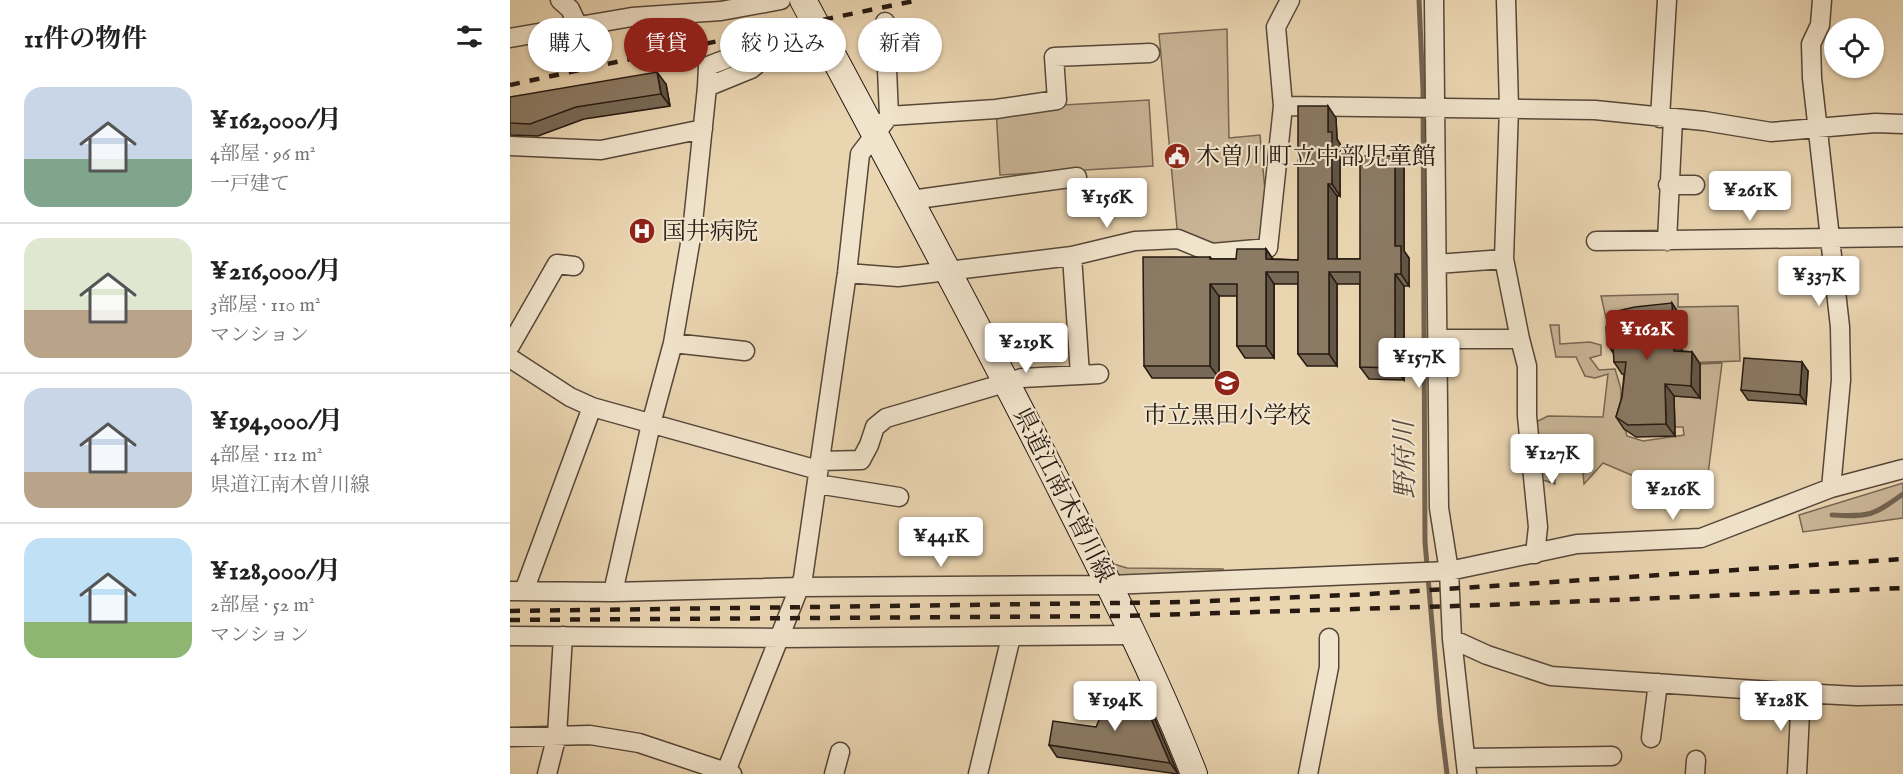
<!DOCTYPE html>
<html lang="ja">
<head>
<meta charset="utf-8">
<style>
  :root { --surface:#fff; --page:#f2f2f2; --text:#222; --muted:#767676; --line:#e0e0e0; --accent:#8f2418 }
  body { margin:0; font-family:"IM FELL English","Noto Serif JP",serif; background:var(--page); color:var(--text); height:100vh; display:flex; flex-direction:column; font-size:22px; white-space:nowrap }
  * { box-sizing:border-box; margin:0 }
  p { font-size:20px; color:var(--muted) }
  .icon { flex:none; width:33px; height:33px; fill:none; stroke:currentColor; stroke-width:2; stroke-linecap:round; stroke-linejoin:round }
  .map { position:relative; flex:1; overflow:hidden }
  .drawer { display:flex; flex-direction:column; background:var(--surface); width:510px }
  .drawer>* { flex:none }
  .top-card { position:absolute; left:18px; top:18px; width:570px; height:54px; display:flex; gap:12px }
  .tools { position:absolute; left:1314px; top:18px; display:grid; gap:12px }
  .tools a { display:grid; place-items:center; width:60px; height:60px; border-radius:50%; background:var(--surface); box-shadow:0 2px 4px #0004; font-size:30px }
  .price { position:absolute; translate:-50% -51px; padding:0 14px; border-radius:6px; background:#fff; color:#222; font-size:20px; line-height:39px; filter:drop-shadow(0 2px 3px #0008) }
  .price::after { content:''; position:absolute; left:50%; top:36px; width:18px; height:14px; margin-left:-9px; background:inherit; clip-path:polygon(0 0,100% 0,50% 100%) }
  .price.selected { background:var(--accent); color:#fff }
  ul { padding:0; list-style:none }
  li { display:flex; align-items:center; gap:18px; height:150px; padding:0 24px }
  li+li { border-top:2px solid var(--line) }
  li span { display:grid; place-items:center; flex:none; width:168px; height:120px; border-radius:18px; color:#555 }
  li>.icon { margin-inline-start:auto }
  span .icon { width:72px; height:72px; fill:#fffc; stroke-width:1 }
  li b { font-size:26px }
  h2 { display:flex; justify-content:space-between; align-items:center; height:72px; padding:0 24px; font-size:26px }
  .pill { padding:0 21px; border-radius:27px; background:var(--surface); box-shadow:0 2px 4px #0004; font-size:21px; line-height:54px }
  .pill.selected { background:var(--accent); color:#fff }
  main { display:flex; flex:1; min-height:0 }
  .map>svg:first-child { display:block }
  .green { fill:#c9b596; stroke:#776654; stroke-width:1.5 }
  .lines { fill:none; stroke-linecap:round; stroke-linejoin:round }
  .stream { stroke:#736351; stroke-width:5 }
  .street-casing { stroke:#564739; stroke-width:21 }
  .secondary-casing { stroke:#251811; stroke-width:28 }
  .street { stroke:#f1e4cc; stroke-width:18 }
  .secondary { stroke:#f1e4cc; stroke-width:26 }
  .rail { stroke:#251811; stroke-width:4.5; stroke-dasharray:10 10; stroke-linecap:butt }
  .wall { fill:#786956; stroke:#251811; stroke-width:1.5 }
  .shaded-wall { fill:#615546; stroke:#251811; stroke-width:1.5 }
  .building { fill:#8b7a64; stroke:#251811; stroke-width:1.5 }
  .labels { text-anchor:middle; stroke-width:4.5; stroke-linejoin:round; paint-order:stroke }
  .poi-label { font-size:24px; fill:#251811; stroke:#f1e4cc; text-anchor:start }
  .street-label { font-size:24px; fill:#251811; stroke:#f1e4cc }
  .water-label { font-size:26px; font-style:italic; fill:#594a3b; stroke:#f1e4cc }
</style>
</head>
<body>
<main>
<section class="drawer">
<h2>11件の物件<svg class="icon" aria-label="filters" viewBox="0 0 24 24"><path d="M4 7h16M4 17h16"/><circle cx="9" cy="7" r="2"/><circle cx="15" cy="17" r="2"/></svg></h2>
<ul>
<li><span style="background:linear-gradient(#c9d6e8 60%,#7fa58c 0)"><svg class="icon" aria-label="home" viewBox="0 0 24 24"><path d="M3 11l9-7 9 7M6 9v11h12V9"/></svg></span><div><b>¥162,000/月</b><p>4部屋 · 96 m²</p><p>一戸建て</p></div></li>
<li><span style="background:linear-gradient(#dfe7d0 60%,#b9a48a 0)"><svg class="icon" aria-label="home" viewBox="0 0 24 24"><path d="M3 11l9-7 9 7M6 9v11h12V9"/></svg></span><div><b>¥216,000/月</b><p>3部屋 · 110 m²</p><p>マンション</p></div></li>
<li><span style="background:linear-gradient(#c9d6e8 70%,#b9a48a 0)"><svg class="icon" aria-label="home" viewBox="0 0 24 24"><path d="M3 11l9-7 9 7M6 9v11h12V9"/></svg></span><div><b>¥194,000/月</b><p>4部屋 · 112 m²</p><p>県道江南木曽川線</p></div></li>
<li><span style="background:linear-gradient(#bfe0f5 70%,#8fb573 0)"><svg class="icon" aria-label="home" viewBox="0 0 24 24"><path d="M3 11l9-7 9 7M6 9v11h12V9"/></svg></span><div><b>¥128,000/月</b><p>2部屋 · 52 m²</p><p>マンション</p></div></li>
</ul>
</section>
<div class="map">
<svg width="1393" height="774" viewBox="0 0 1393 774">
  <rect width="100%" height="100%" fill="#ead5b1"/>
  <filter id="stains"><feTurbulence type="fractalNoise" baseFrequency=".00333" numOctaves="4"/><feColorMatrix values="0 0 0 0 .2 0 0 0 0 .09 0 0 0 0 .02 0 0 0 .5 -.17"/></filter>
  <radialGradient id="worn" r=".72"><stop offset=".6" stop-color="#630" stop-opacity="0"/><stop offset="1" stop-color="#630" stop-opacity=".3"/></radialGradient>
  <path class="green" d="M 717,29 L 719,138 L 750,135 L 759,236 L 702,253 L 668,239 L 649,34 Z
    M 639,100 L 643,166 L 490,175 L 486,109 Z
    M 1168,294 L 1168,307 L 1228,306 L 1230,361 L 1172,363 L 1170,315 L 1096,318 L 1091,296 Z
    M 1040,325 L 1049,325 L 1050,344 L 1080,342 L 1091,345 L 1091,355 L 1080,358 L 1089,370 L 1105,369 L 1111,389 L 1111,416 L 1117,436 L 1133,441 L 1174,435 L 1173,427 L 1165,427 L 1164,396 L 1190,398 L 1190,364 L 1212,363 L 1197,482 L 1133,480 L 1093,463 L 1074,484 L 1070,438 L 1046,439 L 1045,484 L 1030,479 L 1026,422 L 1038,416 L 1093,417 L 1098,374 L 1085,378 L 1075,376 L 1066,357 L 1046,357 Z
    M 1393,483 L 1393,518 L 1293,532 L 1289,515 Z
    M 587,559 L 617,568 L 713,569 L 711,580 L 600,585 Z"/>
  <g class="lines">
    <path class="stream" d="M 909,0 L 913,90 L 915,542 L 930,717 L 937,774
      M 1322,515 C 1359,517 1363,516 1393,494"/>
    <defs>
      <path id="street" d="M 50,0 L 60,9 L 68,26
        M 924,0 L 929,508 L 939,571 L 942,639 L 957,774
        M 996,0 L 999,107 L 994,259 L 1010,339 L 1017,366 L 1017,416 L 1028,527 L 1025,554
        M 1312,0 L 1310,25 L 1301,44 L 1302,78 L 1330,327 L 1331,380 L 1321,488
        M 0,38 L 122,17 L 211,11 L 271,0
        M 197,87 L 198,66 L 253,45 L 273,42
        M 773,106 L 1085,110 L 1194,121 L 1261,132 L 1365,123 L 1393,124
        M 379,116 L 486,109 L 547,100 L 544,57 L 640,53
        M 1150,118 L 1157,0
        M 0,146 L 91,150 L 193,129
        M 1158,185 L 1185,185
        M 401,200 L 567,177
        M 1086,241 L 1393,237
        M 1157,241 L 1163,119
        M 562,256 L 570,375
        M 927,264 L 994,259
        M 337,273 L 388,277 L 562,256 L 625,241 L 668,239 L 702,253 L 758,248 L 773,106 L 766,27 L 780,0
        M 927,339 L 1010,339
        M 163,343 L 235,351
        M 0,346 L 47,264 L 64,266
        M 0,358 L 60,397 L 82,407 L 308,470
        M 310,461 L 351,460 L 359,445 L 365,427 L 376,418 L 512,378 L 589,374
        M 307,484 L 389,497
        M 0,591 L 103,592 L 289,587 L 600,585 L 939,571 L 1067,544 L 1191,538 L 1321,488 L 1393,469
        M 14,591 L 82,407
        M 103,592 L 141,424 L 163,343 L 182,232 L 197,87 L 241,69 L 274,42 L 313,37
        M 0,636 L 271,638 L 622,635
        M 942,639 L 977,655 L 1041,676 L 1291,693 L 1347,696 L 1393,695
        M 0,737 L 80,735 L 129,743 L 222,774
        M 1141,738 L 1148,683
        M 955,758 L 1102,756
        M 37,774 L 47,735 L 53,636
        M 215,774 L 293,578 L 337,273 L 350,154 L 379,116 L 375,22
        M 324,774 L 330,752
        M 468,774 L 501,637
        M 798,774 L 819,667 L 819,638
        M 1185,774 L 1186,760
        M 1287,774 L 1291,693"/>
      <path id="secondary" d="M 293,0 C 374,151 455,301 533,454 C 586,559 641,664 684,774"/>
    </defs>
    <use href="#street" class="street-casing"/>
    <use href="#secondary" class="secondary-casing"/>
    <use href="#street" class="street"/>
    <use href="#secondary" class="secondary"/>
    <path class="rail" d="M 0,85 L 111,61 L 409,0
      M 0,611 L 678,602 L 860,594 L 1393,559
      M 0,620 L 610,616 L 979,605 L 1393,588"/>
  </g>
  <path class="wall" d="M 156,84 L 160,106 L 74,119 L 28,136 L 0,135 L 0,97 Z
    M 826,118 L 827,139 L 830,144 L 830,196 L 827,196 L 827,259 L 850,259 L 885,156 L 894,168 L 894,251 L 899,258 L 899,286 L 894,286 L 894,380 L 859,379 L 850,367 L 850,284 L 827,284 L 827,366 L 797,366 L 788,354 L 788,284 L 764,284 L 764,358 L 735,358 L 727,346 L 727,296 L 709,296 L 709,378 L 642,378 L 634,366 L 700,257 L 702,259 L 726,259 L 756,249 L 763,259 L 788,260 Z
    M 1170,315 L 1172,351 L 1182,352 L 1190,364 L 1190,398 L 1164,396 L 1165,436 L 1126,437 L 1114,429 L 1106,417 L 1112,397 L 1114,374 L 1112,374 L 1104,362 L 1104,354 L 1097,344 Z
    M 1298,371 L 1296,404 L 1238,400 L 1231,390 Z
    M 632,698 L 641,710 L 668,774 L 547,757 L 539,745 L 586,727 Z"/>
  <path class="shaded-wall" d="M 147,72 L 156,84 L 160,106 L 151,94 Z
    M 818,106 L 826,118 L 827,139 L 830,144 L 830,196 L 822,184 L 818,132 Z
    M 885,156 L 894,168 L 894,251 L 899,258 L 899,286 L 891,274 L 885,246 Z
    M 818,184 L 827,196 L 827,271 L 818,259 Z
    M 756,249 L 764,261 L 756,259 Z
    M 756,272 L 764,284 L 764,358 L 756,346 Z
    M 819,272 L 827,284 L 827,366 L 819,354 Z
    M 885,274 L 894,286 L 894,380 L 885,368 Z
    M 700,284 L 709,296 L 709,378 L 700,366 Z
    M 1162,303 L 1170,315 L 1172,363 L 1164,351 Z
    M 1182,352 L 1190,364 L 1190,398 L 1181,386 Z
    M 1292,362 L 1298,371 L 1296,404 L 1290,395 Z
    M 1155,384 L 1164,396 L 1165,436 L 1156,424 Z
    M 632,698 L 641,710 L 668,774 L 660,763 Z"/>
  <path class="building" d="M 147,72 L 151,94 L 66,107 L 20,124 L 0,123 L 0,97 Z
    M 788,106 L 818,106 L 818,132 L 822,132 L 822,184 L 818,184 L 818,259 L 850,259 L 850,156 L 885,156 L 885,246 L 891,246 L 891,274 L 885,274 L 885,368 L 850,367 L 850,272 L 819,272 L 819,354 L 788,354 L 788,272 L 756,272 L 756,346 L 727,346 L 727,284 L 700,284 L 700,366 L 634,366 L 633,257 L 700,257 L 700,259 L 726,259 L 727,249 L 756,249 L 756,259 L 788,260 Z
    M 1162,303 L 1164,351 L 1182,352 L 1181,386 L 1155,384 L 1156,424 L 1118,425 L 1106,417 L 1112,397 L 1116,362 L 1104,362 L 1103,347 L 1097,344 L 1096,327 L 1103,312 L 1125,307 Z
    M 1234,358 L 1292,362 L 1290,395 L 1231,390 Z
    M 601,693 L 632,698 L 660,763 L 539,745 L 543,721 L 586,727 Z"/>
  <defs>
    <symbol id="civic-disc" viewBox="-11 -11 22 22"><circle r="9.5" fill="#8f2418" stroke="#f1e4cc"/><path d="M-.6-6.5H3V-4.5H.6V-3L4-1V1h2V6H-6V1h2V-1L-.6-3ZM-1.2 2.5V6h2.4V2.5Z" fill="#fff"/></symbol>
    <symbol id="hospital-disc" viewBox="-11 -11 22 22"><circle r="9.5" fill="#8f2418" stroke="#f1e4cc"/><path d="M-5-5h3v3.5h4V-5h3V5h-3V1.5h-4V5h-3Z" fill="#fff"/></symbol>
    <symbol id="school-disc" viewBox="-11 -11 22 22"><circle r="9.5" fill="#8f2418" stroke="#f1e4cc"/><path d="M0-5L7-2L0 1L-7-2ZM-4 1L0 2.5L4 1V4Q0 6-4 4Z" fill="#fff"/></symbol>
  </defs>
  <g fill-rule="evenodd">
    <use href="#civic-disc" x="652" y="141" width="30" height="30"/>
    <use href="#hospital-disc" x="117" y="216" width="30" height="30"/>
    <use href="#school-disc" x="702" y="368" width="30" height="30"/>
  </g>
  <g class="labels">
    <g class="poi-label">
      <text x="686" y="164">木曽川町立中部児童館</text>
      <text x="152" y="239">国井病院</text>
      <text x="717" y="423" text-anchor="middle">市立黒田小学校</text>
    </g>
    <g class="street-label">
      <text transform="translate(554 495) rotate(63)" y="8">県道江南木曽川線</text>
    </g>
    <g class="water-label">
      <text transform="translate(894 460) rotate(-91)" y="9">野府川</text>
    </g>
  </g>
  <rect width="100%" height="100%" filter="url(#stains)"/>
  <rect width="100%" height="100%" fill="url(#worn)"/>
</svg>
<div class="tools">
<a><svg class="icon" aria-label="locate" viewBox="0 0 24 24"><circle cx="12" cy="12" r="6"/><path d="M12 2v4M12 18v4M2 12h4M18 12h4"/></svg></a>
</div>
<b class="price" style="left:1240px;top:222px">¥261K</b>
<b class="price" style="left:597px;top:229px">¥156K</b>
<b class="price" style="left:1309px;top:307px">¥337K</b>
<b class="price selected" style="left:1137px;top:361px">¥162K</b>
<b class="price" style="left:516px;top:374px">¥219K</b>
<b class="price" style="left:909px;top:389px">¥157K</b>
<b class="price" style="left:1042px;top:485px">¥127K</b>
<b class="price" style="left:1163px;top:521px">¥216K</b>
<b class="price" style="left:431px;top:568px">¥441K</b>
<b class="price" style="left:605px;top:732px">¥194K</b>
<b class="price" style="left:1271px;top:732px">¥128K</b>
<div class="top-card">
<a class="pill">購入</a>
<a class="pill selected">賃貸</a>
<a class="pill">絞り込み</a>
<a class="pill">新着</a>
</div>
</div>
</main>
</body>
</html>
